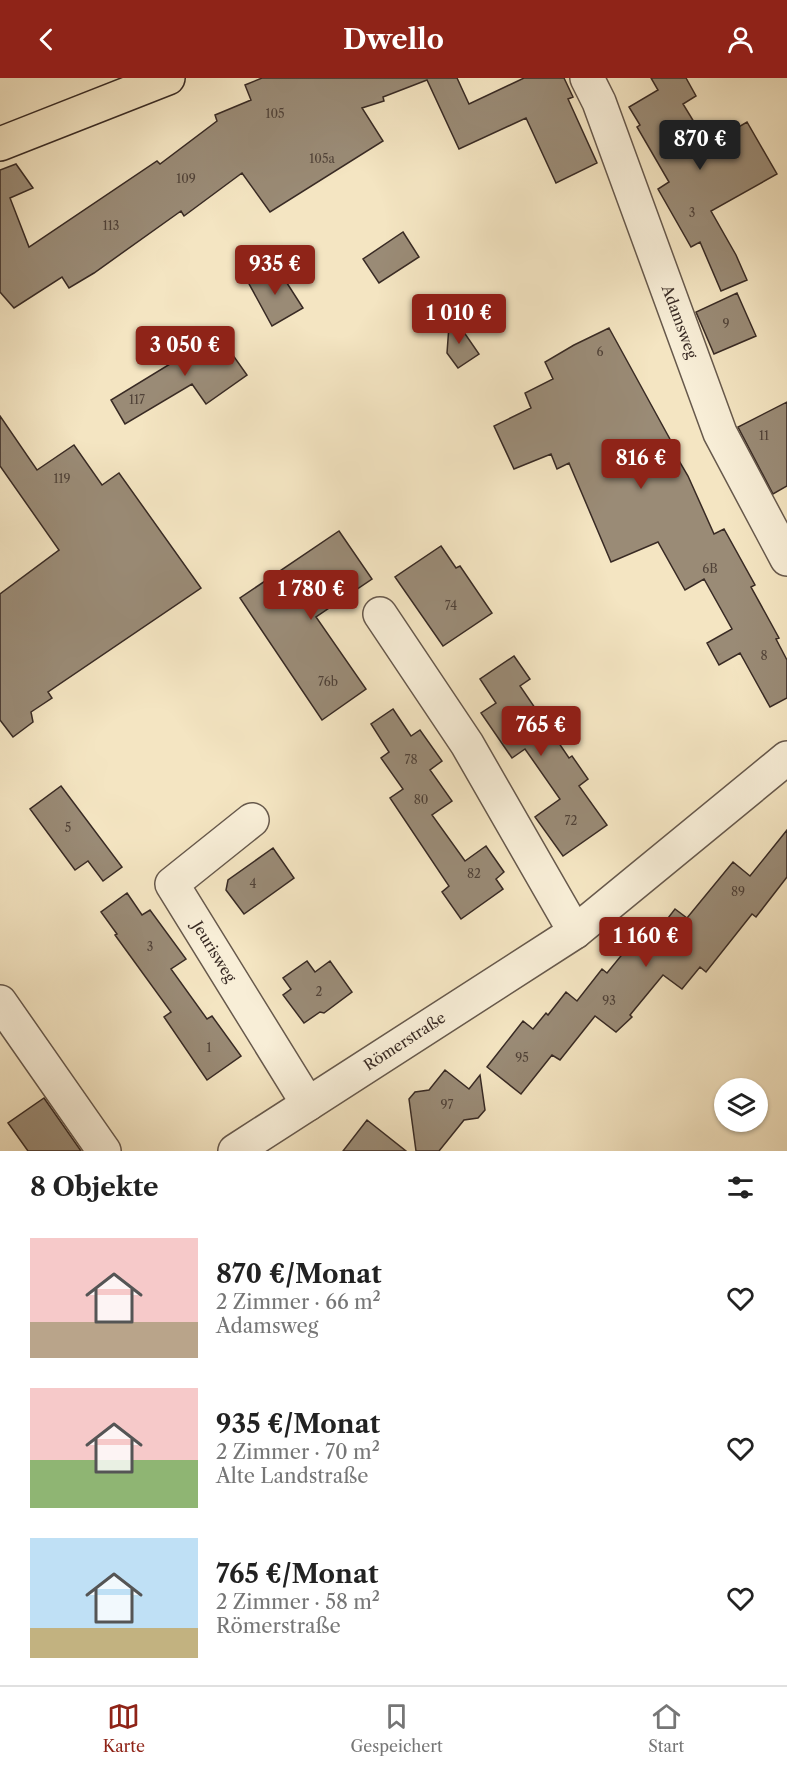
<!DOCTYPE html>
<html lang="de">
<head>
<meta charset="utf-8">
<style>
  :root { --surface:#fff; --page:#f2f2f2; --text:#222; --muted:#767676; --line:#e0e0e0; --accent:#8f2418 }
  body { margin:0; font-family:"Libre Caslon Text",serif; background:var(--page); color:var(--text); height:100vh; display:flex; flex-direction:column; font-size:22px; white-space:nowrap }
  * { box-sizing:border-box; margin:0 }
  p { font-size:20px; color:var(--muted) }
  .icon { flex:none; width:33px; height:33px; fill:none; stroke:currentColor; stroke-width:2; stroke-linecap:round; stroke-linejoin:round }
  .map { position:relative; height:1073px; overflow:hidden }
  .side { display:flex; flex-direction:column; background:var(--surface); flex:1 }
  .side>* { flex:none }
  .fabs { position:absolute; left:714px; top:1000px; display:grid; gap:12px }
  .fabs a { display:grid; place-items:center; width:54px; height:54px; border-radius:50%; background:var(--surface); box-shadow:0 2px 4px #0004; font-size:30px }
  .price { position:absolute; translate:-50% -51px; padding:0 14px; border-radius:6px; background:var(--accent); color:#fff; font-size:20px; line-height:39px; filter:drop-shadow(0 2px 3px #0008) }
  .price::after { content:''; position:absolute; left:50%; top:36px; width:18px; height:14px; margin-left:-9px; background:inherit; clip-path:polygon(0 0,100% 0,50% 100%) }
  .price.on { background:#222; color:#fff }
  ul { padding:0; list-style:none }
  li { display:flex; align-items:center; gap:18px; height:150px; padding:0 30px }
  li span { display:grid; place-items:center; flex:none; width:168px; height:120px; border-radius:0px; color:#555 }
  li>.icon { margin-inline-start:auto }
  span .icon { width:72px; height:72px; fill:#fffc; stroke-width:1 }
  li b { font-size:26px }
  h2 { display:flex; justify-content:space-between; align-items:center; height:72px; padding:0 30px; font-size:26px }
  header { display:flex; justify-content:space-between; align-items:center; height:78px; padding:0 30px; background:var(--accent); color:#fff; font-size:27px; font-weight:700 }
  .dock { display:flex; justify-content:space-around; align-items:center; height:84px; border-top:2px solid var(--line); background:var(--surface); font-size:16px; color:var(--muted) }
  .dock a { display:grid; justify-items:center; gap:3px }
  .dock .on { color:var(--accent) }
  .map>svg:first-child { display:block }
  .building { fill:#9a8b76; stroke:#382a24; stroke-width:1.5 }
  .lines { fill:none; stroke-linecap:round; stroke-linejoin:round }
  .minor-casing { stroke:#67594c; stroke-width:36 }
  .major-casing { stroke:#382a24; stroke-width:36 }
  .minor { stroke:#f8eed7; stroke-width:33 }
  .major { stroke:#f4e5c2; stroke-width:33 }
  .labels { text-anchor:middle; stroke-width:5; stroke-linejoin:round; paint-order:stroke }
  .number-label { font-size:12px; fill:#504238 }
  .street-label { font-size:15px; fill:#382a24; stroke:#f8eed7 }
</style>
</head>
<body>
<header><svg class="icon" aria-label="back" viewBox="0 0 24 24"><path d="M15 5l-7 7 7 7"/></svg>Dwello<svg class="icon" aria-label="person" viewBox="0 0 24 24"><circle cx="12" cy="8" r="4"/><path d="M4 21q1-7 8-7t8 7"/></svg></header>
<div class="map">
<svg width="787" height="1073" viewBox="0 0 787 1073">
  <rect width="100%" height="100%" fill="#f4e5c2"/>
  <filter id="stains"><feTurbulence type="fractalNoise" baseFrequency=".00333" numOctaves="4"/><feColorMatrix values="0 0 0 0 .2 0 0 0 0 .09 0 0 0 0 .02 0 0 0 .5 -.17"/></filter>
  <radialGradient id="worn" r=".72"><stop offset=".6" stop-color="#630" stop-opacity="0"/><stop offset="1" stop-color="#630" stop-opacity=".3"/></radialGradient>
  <path class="building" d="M 262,0 L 457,0 L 469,26 L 524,0 L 564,0 L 573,19 L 568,21 L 597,85 L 556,105 L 526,40 L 459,71 L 427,2 L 383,19 L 384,23 L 362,30 L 383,63 L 270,134 L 242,95 L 184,138 L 181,133 L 94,195 L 69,210 L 62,199 L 14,230 L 0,214 L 0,92 L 16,86 L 33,110 L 10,120 L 29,169 L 157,83 L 160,86 L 217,43 L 215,37 L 251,22 L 245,7 Z
    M 651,0 L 686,0 L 696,18 L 683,26 L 708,67 L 747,44 L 777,96 L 711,133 L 736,177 L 747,202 L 721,213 L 700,164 L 691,169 L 658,111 L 669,104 L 637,49 L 640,47 L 629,29 L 658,12 Z
    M 403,154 L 419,179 L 379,205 L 363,181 Z
    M 276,188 L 303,230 L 272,248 L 248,204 Z
    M 737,215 L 756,258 L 714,276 L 696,234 Z
    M 450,234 L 479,276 L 458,290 L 447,275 Z
    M 213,249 L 247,297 L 206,326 L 192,306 L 125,346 L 111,322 L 175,283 L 172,278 Z
    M 609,250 L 671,363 L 668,364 L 688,398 L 714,456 L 724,451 L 755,507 L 751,509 L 779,560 L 776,561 L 787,582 L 787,620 L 770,629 L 740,575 L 719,587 L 707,565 L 732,551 L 704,501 L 685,512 L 658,464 L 611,484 L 569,385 L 557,391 L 551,376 L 514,391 L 494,348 L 531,330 L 525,315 L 553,301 L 545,284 L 574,267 Z
    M 787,324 L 787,408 L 773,416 L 738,349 Z
    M 0,338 L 37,392 L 74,367 L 102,407 L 119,395 L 201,510 L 48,614 L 52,620 L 31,634 L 33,644 L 13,659 L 0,642 L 0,516 L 59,472 L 0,388 Z
    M 339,453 L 372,501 L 316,539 L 366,611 L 322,642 L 240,520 Z
    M 441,468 L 456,490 L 460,488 L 492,535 L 443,568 L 395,499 Z
    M 514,578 L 530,601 L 520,608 L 569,680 L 572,678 L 588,701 L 579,708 L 607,747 L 563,778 L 535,739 L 560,721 L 525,671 L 512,680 L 481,635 L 496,625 L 480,601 Z
    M 393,631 L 411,658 L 420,652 L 442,683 L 430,692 L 452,723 L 432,737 L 465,783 L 486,768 L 504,794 L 496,801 L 503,811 L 461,841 L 442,814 L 449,808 L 390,720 L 403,711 L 381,680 L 389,674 L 371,646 Z
    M 61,708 L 122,789 L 103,803 L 88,783 L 75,792 L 30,731 Z
    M 787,752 L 787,799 L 756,839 L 752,836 L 706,894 L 700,889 L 682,911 L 663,897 L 630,937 L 632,939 L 616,954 L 595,938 L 560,982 L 552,977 L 521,1016 L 487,989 L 523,943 L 533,951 L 546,935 L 548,937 L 566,914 L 577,923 L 602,891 L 607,895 L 629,868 L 632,871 L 644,856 L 651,862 L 675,831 L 687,840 L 733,784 L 750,798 Z
    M 273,770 L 294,800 L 244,836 L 226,812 L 228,802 Z
    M 127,815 L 142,837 L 150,832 L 186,881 L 171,891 L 207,941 L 212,938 L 241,978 L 207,1002 L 164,939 L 171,934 L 115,857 L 117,856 L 101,834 Z
    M 307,883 L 315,894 L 330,883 L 352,914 L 324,935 L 320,934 L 304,945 L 283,917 L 291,911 L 283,900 Z
    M 445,992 L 469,1011 L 480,997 L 485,1032 L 478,1040 L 464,1042 L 439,1073 L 416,1073 L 409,1021 L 415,1014 L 429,1012 Z
    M 44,1020 L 81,1073 L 28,1073 L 8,1045 Z
    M 367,1042 L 406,1073 L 343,1073 Z"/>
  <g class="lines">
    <defs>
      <g id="minor">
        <path id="s1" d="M 587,0 L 599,24 L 720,355 L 787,481"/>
        <path d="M 380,536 L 467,666 L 575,854"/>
        <path id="s2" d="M 252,742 L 172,806 L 308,1026"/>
        <path d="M 0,924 L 104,1073"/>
        <path id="s3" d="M 235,1073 L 575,854 L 787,680"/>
      </g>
      <path id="major" d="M 0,66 L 168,0"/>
    </defs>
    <use href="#minor" class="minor-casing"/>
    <use href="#major" class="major-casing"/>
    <use href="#minor" class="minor"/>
    <use href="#major" class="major"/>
  </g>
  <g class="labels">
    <g class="number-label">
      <text x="275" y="40">105</text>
      <text x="322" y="85">105a</text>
      <text x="186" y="105">109</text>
      <text x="692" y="139">3</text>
      <text x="111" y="152">113</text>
      <text x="726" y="250">9</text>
      <text x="600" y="278">6</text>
      <text x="137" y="326">117</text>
      <text x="764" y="362">11</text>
      <text x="62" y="405">119</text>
      <text x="710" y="495">6B</text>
      <text x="451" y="532">74</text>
      <text x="764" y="582">8</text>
      <text x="328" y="608">76b</text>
      <text x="411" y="686">78</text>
      <text x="421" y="726">80</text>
      <text x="571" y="747">72</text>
      <text x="68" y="754">5</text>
      <text x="474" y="800">82</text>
      <text x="253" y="810">4</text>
      <text x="738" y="818">89</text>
      <text x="150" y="873">3</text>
      <text x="319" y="918">2</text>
      <text x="609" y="927">93</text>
      <text x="209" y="974">1</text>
      <text x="522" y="984">95</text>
      <text x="447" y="1031">97</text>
    </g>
    <g class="street-label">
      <text dy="5" stroke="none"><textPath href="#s1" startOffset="261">Adamsweg</textPath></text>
      <text dy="5" stroke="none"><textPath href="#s2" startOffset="182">Jeurisweg</textPath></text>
      <text dy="5" stroke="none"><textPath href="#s3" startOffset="202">Römerstraße</textPath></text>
    </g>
  </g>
  <rect width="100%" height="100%" filter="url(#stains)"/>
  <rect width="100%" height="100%" fill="url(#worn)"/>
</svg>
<div class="fabs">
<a><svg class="icon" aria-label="layers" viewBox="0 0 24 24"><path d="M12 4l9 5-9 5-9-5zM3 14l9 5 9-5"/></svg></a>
</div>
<b class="price on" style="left:700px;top:93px">870 €</b>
<b class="price" style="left:275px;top:218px">935 €</b>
<b class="price" style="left:459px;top:267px">1 010 €</b>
<b class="price" style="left:185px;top:299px">3 050 €</b>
<b class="price" style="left:641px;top:412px">816 €</b>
<b class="price" style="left:311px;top:543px">1 780 €</b>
<b class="price" style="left:541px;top:679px">765 €</b>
<b class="price" style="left:646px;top:890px">1 160 €</b>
</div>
<section class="side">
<h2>8 Objekte<svg class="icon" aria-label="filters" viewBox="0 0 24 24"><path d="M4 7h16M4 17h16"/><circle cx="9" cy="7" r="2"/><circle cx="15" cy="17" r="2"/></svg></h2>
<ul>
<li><span style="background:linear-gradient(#f6c9c9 70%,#b9a48a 0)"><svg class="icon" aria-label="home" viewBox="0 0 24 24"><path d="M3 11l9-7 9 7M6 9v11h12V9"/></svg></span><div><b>870 €/Monat</b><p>2 Zimmer · 66 m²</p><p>Adamsweg</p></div><svg class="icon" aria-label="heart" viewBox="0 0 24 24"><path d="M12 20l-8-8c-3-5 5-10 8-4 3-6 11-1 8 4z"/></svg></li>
<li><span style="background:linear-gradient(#f6c9c9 60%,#8fb573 0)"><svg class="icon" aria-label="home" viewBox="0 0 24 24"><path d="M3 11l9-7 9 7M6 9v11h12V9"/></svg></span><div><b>935 €/Monat</b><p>2 Zimmer · 70 m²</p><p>Alte Landstraße</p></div><svg class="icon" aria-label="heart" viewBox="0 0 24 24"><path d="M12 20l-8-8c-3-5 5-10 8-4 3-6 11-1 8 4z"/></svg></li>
<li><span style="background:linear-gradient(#bfe0f5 75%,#c2b280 0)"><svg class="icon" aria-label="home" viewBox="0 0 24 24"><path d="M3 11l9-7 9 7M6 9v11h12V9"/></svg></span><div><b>765 €/Monat</b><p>2 Zimmer · 58 m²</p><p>Römerstraße</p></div><svg class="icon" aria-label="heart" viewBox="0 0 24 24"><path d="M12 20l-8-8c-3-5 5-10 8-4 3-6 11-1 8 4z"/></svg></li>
</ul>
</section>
<nav class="dock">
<a class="on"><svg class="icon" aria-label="map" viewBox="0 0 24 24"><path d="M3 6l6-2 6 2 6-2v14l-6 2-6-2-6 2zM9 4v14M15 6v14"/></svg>Karte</a>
<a><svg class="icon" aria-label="saved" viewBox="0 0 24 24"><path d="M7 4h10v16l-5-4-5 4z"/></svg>Gespeichert</a>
<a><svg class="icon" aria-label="home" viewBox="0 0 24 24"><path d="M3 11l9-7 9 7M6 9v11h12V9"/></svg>Start</a>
</nav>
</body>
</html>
